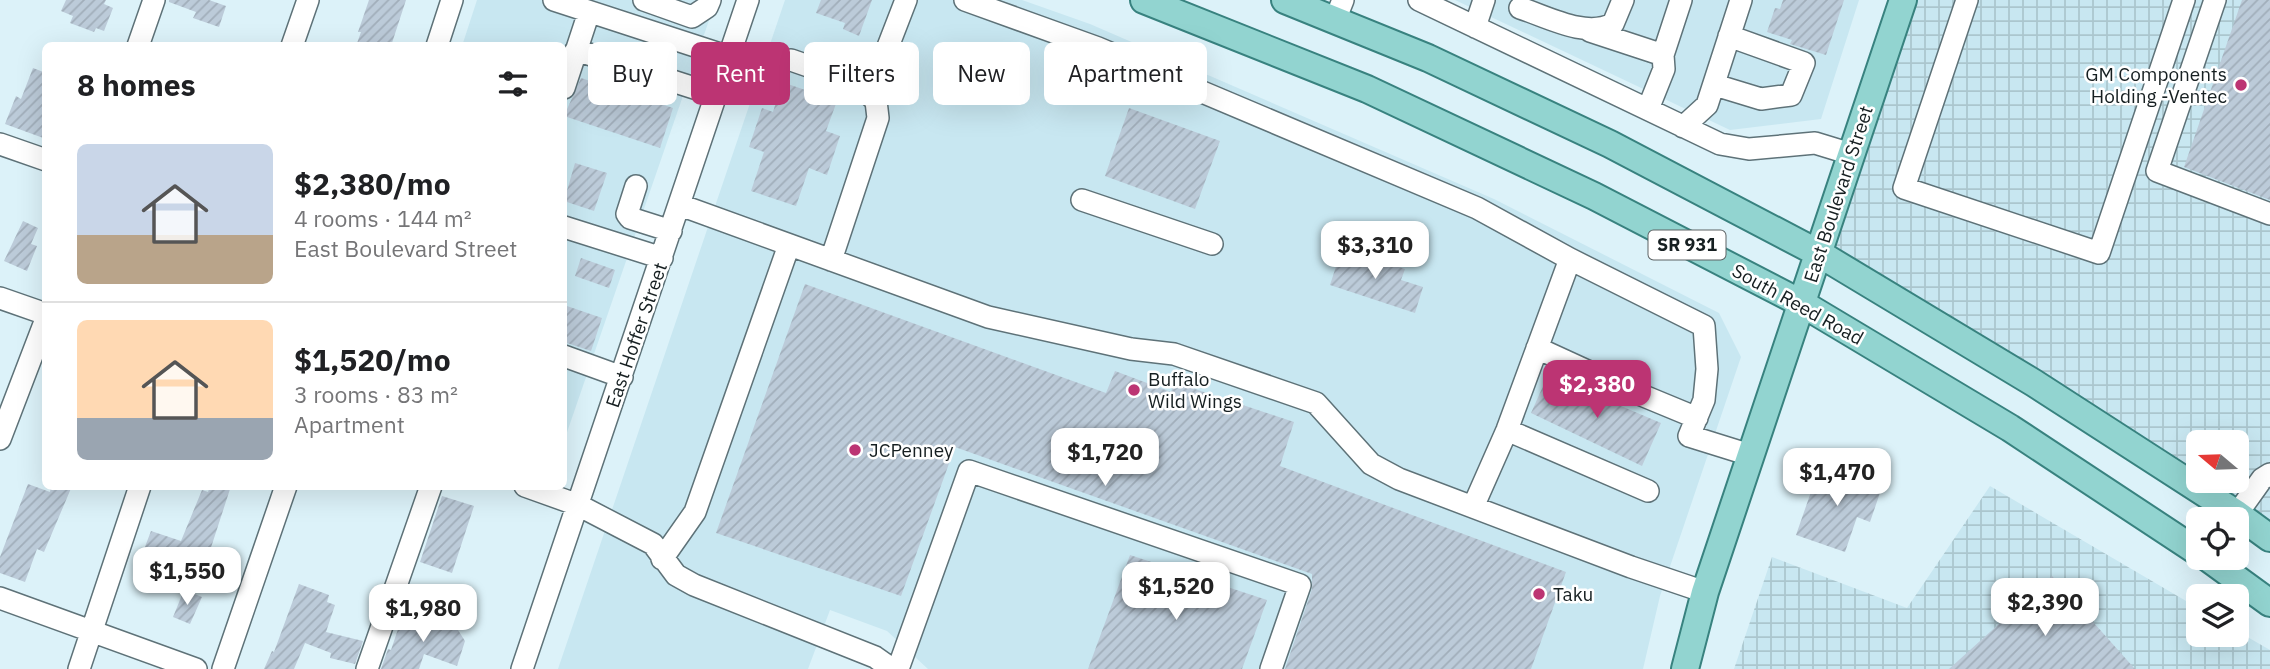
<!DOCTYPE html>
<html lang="en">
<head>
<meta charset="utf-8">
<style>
  :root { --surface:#fff; --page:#f2f2f2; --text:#202124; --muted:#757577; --line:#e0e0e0; --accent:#bc3473 }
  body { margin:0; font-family:"IBM Plex Sans",sans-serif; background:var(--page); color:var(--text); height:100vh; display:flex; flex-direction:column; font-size:26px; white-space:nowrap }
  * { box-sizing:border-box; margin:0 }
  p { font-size:23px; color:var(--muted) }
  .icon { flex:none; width:38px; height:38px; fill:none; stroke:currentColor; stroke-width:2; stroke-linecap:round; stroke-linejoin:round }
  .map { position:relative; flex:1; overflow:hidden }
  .panel { position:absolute; left:42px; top:42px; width:525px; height:448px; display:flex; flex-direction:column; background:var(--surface); border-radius:10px; box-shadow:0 7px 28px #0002 }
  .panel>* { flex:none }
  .guide { position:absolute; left:588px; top:42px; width:665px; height:63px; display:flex; gap:14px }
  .needle { width:46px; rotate:289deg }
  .buttons { position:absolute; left:2186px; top:430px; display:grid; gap:14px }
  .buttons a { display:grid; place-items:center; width:63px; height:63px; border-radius:10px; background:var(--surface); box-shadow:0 7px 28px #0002; font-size:35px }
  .price { position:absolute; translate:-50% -60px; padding:0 16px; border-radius:14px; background:#fff; color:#222; font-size:23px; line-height:46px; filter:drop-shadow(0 2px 4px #0008) }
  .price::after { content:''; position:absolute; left:50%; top:42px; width:21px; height:16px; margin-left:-10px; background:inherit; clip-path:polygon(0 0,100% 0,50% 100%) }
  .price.current { background:var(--accent); color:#fff }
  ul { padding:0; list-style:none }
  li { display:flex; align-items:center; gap:21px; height:175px; padding:0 35px }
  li+li { border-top:2px solid var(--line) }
  li span { display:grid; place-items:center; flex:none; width:196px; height:140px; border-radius:10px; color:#555 }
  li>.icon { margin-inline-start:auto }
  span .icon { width:84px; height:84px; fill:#fffc; stroke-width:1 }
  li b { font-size:30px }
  h2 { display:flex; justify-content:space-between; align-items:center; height:84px; padding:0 35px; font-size:30px }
  .pill { padding:0 24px; border-radius:10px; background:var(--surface); box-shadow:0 7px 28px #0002; font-size:24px; line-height:63px }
  .pill.current { background:var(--accent); color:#fff }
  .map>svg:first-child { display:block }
  .built { fill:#c8e7f1 }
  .industrial { fill:url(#industrial-grid); fill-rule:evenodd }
  .building { fill:url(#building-hatch) }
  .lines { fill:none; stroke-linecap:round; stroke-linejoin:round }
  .minor-casing { stroke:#5e7278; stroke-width:24 }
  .major-casing { stroke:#38827f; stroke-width:30 }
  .minor { stroke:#fff; stroke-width:21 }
  .major { stroke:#92d4d0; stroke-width:26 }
  .poi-dot { fill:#bc3473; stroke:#fff; stroke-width:2.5 }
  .labels { text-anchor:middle; stroke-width:5; stroke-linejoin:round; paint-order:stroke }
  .shield { fill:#fff; stroke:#5c6264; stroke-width:2 }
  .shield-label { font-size:18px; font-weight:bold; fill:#161f21 }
  .poi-label { font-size:19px; fill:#161f21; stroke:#fff; text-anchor:start }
  .street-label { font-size:19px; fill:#161f21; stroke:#fff }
</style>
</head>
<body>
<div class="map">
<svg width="2270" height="669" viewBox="0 0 2270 669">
  <defs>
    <pattern id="industrial-grid" width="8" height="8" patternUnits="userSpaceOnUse" patternTransform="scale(1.75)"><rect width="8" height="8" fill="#c8e7f1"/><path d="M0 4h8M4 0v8" fill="none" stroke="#abc6ce"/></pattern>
    <pattern id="building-hatch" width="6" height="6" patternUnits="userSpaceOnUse" patternTransform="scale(1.75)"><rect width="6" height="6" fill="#bccbd9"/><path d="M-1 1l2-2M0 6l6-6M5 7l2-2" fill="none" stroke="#a1aeba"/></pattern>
  </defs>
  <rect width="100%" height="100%" fill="#dcf2f9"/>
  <path class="built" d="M 477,0 L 716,0 L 564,441 L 564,100 L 567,89 L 564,88 L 564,46 L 462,46 Z
    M 785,0 L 1022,0 L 1090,24 L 1494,199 L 1719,313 L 1741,357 L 1660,596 L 1643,669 L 928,669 L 887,631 L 830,610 L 808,669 L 558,669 Z
    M 1455,0 L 1859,0 L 1821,119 L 1730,130 Z"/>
  <path class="industrial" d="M 1901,0 L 2270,0 L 2270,538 L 1818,253 ZM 2198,443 L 2236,443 L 2236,481 L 2198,481 Z
    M 1990,486 L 2198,608 L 2198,635 L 2236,635 L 2237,631 L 2270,650 L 2270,669 L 1734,669 L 1772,557 L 1907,608 Z"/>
  <path class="building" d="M 66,0 L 106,0 L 104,4 L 113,8 L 104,31 L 96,28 L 94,32 L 70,23 L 73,16 L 61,11 Z
    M 169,0 L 209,0 L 226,6 L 219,27 L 193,18 L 196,12 L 169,2 Z
    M 369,0 L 406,0 L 391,46 L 356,46 L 361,32 L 358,32 Z
    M 821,0 L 872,0 L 859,36 L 843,29 L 845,23 L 816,13 Z
    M 1783,0 L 1844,0 L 1826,55 L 1790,44 L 1792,40 L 1767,32 L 1775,8 L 1780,9 Z
    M 2242,0 L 2270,0 L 2270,200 L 2184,167 Z
    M 33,68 L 46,73 L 46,139 L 5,124 L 16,96 L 21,99 Z
    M 581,78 L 673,108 L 660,148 L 564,116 Z
    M 782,82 L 837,101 L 826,131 L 840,136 L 827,175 L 809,168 L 796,206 L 751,191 L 764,152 L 749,147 L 762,108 L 773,112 Z
    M 1129,108 L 1220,141 L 1195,209 L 1105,176 Z
    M 575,163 L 607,173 L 594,211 L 564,201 Z
    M 23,221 L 38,228 L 31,244 L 37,246 L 27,271 L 4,261 Z
    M 1342,248 L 1405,269 L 1401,280 L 1423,287 L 1415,313 L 1330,285 Z
    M 581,258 L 615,270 L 609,288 L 575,276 Z
    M 805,284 L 1106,393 L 1115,371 L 1171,392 L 1174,382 L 1294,422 L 1280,466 L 1566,572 L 1531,669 L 1285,669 L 1312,589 L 1312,574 L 955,447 L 901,596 L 716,533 Z
    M 564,305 L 602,318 L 591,351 L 564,342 Z
    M 1548,375 L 1661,423 L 1642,466 L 1531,413 Z
    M 1820,466 L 1882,487 L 1870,522 L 1857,517 L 1845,552 L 1796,535 Z
    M 28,484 L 50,492 L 51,486 L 72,486 L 44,552 L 37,549 L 25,582 L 0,573 L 0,557 Z
    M 210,486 L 231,486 L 205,566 L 203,565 L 201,572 L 143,552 L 151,531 L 181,541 L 202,490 L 208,492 Z
    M 442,496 L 474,506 L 452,573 L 420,562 Z
    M 1130,555 L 1267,600 L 1242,669 L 1088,669 Z
    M 2052,576 L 2135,669 L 1949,669 Z
    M 299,584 L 329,595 L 327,602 L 335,605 L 326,632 L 363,641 L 355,664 L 330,658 L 331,653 L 305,643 L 294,669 L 264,669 L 272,651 L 274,652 Z
    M 184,590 L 202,597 L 190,624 L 173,617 Z
    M 404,611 L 458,630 L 465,641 L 457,666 L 424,654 L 419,669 L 381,669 L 388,649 L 391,650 Z"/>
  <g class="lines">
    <defs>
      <path id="minor" d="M 554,0 L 729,57
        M 644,0 L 692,17 L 707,7 L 710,0
        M 965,0 L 1098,48 L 1477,208 L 1570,259
        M 1419,0 L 1720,144 L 1749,149 L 1815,143 L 1851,154
        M 1967,0 L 1904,188 L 2099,253 L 2184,0
        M 2215,0 L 2157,171 L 2270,214
        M 1520,8 C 1548,17 1585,38 1613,24 L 1623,0
        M 1335,20 L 1343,0
        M 1475,27 L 1484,0
        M 1590,31 L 1663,55
        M 138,46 L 154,0
        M 292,46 L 308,0
        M 437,46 L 452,0
        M 576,50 L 716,95
        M 791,60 L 857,83 L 877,75 L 906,0
        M 1715,85 L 1761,99 L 1791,95 L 1804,63 L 1729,36
        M 564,88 L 589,12
        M 1648,109 L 1664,69 L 1663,55 L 1681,0
        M 1683,127 L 1707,105 L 1741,0
        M 0,144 L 46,160
        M 636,186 L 627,214 L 630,218 L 671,231
        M 1082,200 L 1212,244
        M 680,205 L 988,317 L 1131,349 L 1174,354 L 1316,403 L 1371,464 L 1399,479 L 1631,567 L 1705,592
        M 564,227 L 662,258
        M 831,260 L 878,118 L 876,101 L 857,83
        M 0,298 L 46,314
        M 1537,348 L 1622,387 L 1697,418
        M 564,356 L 622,377
        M 1507,430 L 1648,491
        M 0,439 L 46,319
        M 525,486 L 578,505 L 653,544 L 676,575 L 694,585 L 875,657 L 892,669
        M 1473,507 L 1507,430 L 1570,259 L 1704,326 L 1707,369 L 1704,400 L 1689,436 L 1750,455
        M 2237,514 L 2262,479 L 2270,474
        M 662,559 L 695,512 L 789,245
        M 0,598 L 196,669
        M 79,669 L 140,486
        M 223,669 L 286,486
        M 367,669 L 431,486
        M 522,669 L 748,0
        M 898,669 L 969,471 L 1300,585 L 1271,669"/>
      <path id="major" d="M 1144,0 L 1367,89 L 1594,196 L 1801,303 L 2010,428 L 2198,552
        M 1285,0 L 1428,58 L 1610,144 L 1818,253 L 2034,383 L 2237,514 L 2270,538
        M 2208,558 L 2270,603
        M 1685,669 L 1705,592 L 1903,0"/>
    </defs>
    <use href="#minor" class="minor-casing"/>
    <use href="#major" class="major-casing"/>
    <use href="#minor" class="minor"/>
    <use href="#major" class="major"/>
  </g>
  <g class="poi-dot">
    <circle cx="2241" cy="85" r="7"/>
    <circle cx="1134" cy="390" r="7"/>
    <circle cx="855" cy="450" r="7"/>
    <circle cx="1539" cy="594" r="7"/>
  </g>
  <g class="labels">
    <rect class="shield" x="1648.5" y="230.5" width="77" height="29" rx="5"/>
    <g class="shield-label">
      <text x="1687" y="251">SR 931</text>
    </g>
    <g class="poi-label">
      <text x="2227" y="81" text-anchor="end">GM Components<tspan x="2227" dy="22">Holding -Ventec</tspan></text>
      <text x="1148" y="386">Buffalo<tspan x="1148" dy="22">Wild Wings</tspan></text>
      <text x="869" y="457">JCPenney</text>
      <text x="1553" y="601">Taku</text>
    </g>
    <g class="street-label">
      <text transform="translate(1838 194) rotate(-72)" y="7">East Boulevard Street</text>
      <text transform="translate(1798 304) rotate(29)" y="7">South Reed Road</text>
      <text transform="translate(636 335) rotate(-71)" y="7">East Hoffer Street</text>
    </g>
  </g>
</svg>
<div class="buttons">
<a><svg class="needle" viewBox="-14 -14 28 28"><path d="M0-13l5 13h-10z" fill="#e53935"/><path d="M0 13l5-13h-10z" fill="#757577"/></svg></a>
<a><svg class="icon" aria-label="locate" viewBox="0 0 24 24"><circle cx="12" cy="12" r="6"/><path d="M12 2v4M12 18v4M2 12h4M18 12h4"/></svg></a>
<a><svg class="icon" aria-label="layers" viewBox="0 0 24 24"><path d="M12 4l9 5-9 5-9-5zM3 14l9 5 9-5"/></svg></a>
</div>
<b class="price" style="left:1375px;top:281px">$3,310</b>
<b class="price current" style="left:1597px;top:420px">$2,380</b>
<b class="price" style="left:1105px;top:488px">$1,720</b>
<b class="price" style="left:1837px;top:508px">$1,470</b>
<b class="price" style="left:187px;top:607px">$1,550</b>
<b class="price" style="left:1176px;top:622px">$1,520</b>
<b class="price" style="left:2045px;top:638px">$2,390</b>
<b class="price" style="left:423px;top:644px">$1,980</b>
<div class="guide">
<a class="pill">Buy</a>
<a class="pill current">Rent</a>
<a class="pill">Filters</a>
<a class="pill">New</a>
<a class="pill">Apartment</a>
</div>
<section class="panel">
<h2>8 homes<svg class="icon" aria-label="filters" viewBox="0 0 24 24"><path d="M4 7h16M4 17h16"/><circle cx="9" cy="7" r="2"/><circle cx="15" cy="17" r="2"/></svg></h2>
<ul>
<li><span style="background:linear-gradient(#c9d6e8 65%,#b9a48a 0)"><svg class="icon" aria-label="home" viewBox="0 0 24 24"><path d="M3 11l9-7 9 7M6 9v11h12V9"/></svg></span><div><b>$2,380/mo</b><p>4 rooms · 144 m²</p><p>East Boulevard Street</p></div></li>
<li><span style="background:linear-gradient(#ffd9b3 70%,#9aa5b1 0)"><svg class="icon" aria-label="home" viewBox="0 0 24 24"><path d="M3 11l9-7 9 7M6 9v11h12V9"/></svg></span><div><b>$1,520/mo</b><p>3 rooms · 83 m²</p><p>Apartment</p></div></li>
</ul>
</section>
</div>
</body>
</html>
